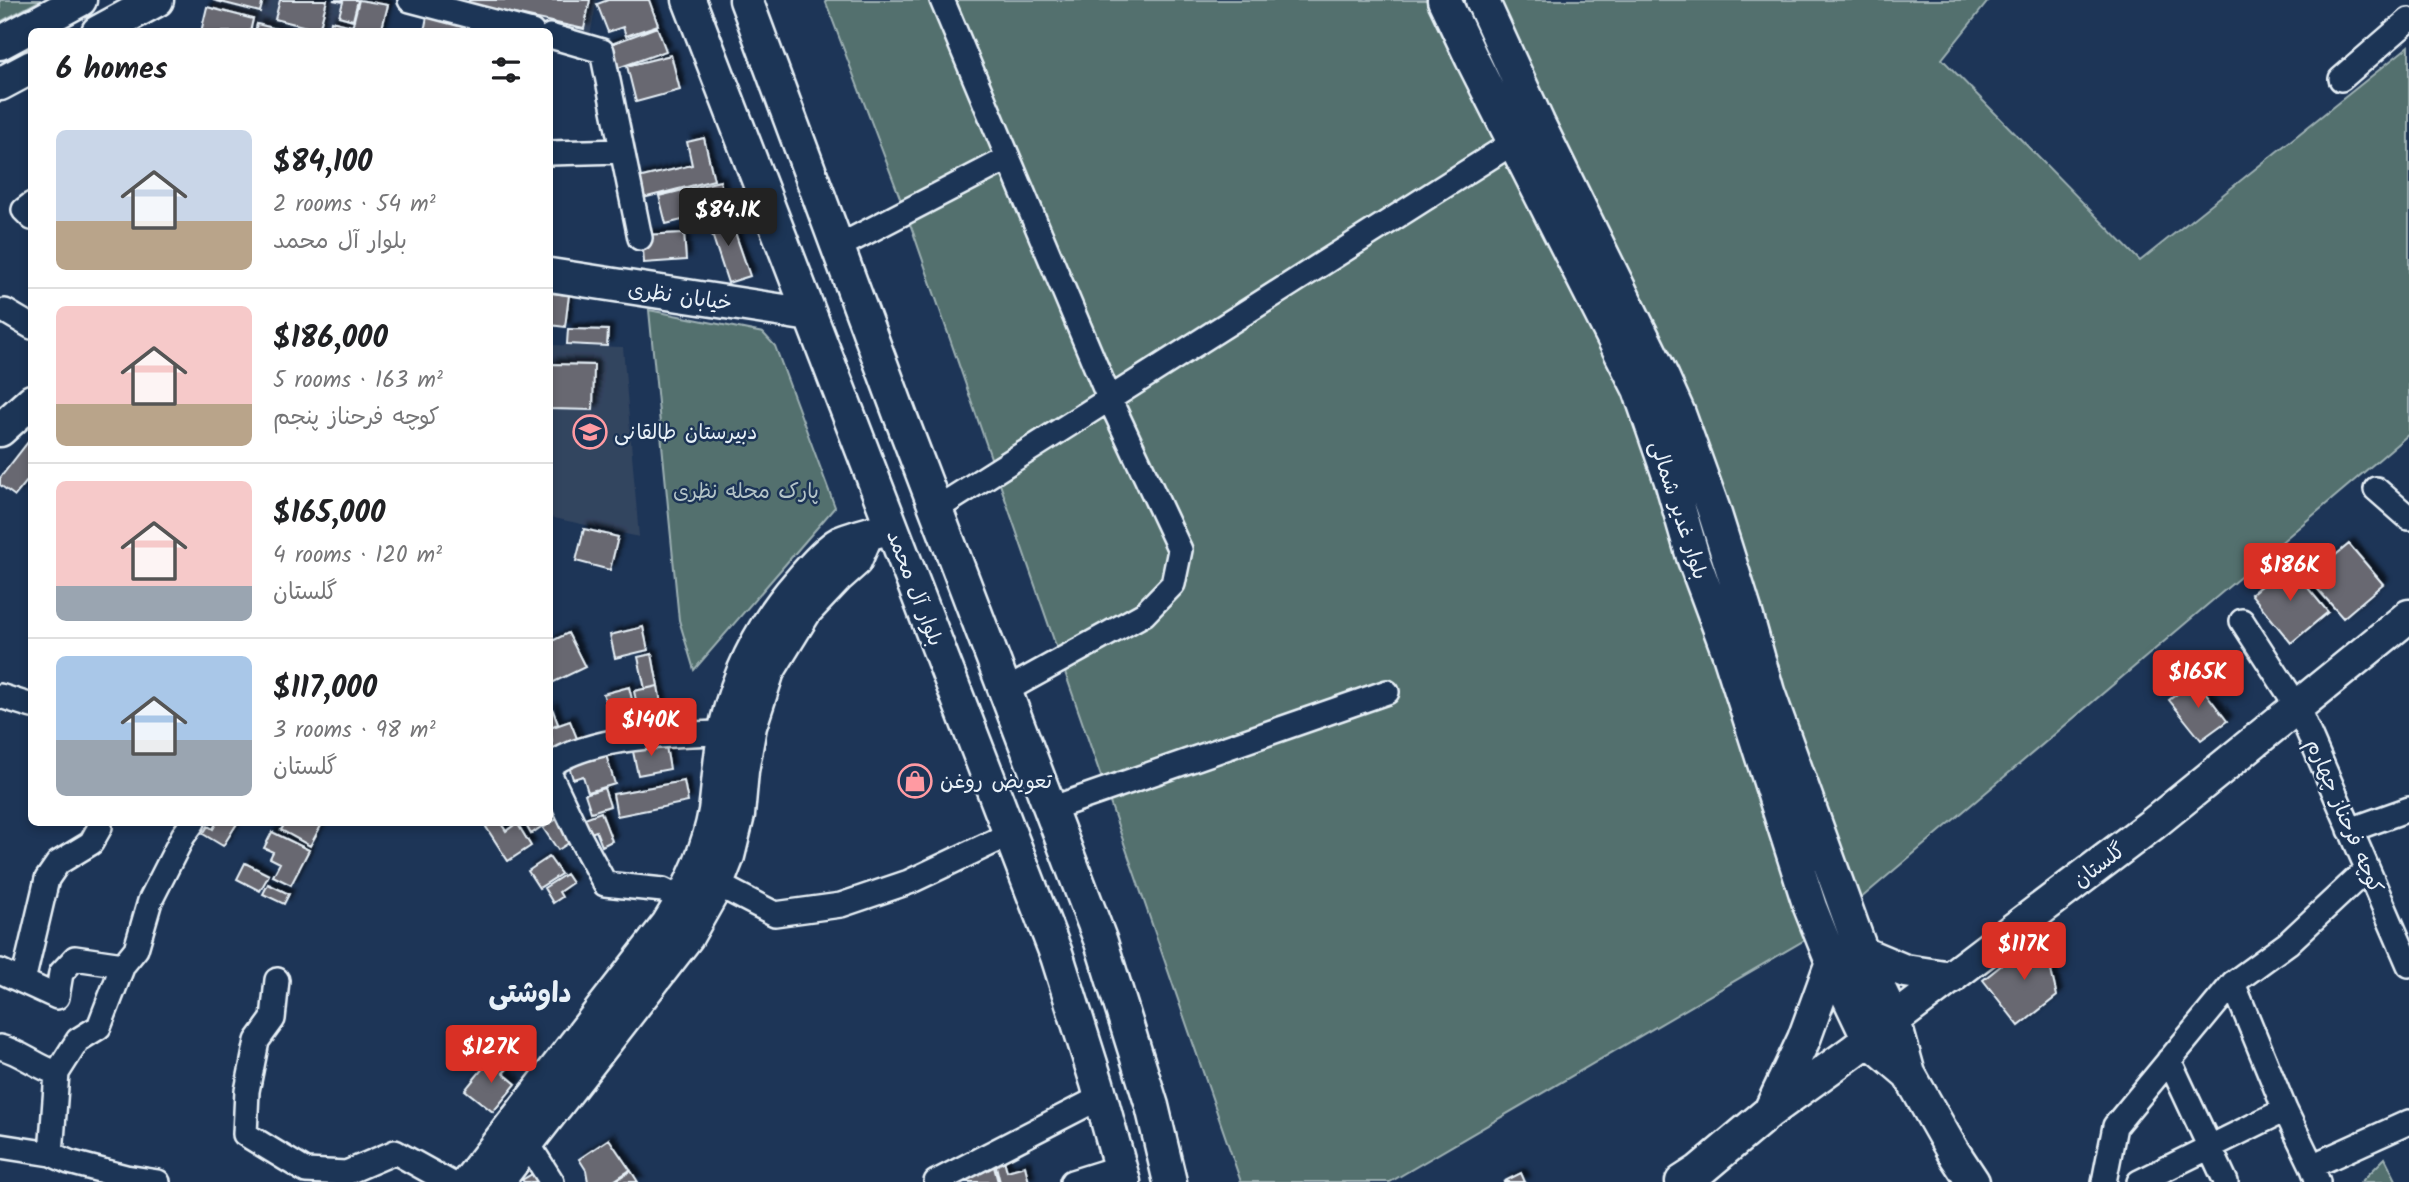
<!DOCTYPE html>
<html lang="en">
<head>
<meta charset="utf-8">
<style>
  :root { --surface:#fff; --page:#f6f6f6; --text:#202124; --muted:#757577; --line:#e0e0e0; --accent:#d93025 }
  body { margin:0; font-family:Kalam,"Playpen Sans Arabic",sans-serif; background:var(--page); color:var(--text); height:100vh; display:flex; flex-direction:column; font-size:26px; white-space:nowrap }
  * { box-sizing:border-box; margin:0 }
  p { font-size:23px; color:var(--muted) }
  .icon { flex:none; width:38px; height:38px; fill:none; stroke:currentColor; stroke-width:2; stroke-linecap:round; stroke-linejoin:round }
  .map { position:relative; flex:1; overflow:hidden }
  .sheet { position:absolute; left:28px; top:28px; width:525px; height:798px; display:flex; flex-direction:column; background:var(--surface); border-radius:10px; box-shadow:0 4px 10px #0003 }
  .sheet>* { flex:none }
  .price { position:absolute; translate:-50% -60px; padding:0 16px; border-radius:7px; background:var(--accent); color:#fff; font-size:23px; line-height:46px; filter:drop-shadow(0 2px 4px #0008) }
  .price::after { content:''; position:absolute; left:50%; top:42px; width:21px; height:16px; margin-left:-10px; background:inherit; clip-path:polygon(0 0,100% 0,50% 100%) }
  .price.selected { background:#222; color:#fff }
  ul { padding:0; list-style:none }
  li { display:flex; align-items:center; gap:21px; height:175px; padding:0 28px }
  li+li { border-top:2px solid var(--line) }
  li span { display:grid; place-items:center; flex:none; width:196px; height:140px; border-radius:10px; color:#555 }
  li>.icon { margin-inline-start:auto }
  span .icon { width:84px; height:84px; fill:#fffc; stroke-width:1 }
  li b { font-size:30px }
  h2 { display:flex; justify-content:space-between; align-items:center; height:84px; padding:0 28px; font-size:30px }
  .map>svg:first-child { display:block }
  .built { fill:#33445f }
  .green { fill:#52706e; stroke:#9db0b3; stroke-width:2 }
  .building { fill:#676871; stroke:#e8f1f8; stroke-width:2; filter:url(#shadow) }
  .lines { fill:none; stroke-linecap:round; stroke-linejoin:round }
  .street-casing { stroke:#e8f1f8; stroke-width:28 }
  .secondary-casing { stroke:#e8f1f8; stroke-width:37 }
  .street { stroke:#1d3557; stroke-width:23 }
  .secondary { stroke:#1d3557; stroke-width:32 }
  .labels { text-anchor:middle; stroke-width:5; stroke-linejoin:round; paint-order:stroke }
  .street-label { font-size:21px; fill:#e8f1f8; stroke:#1d3557 }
  .poi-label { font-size:21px; fill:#e8f1f8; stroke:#1d3557; text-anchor:start }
  .park-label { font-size:21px; fill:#b4c4c8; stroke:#1d3557 }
  .district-label { font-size:28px; font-weight:bold; fill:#e8f1f8; stroke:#1d3557 }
</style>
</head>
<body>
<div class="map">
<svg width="2409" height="1182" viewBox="0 0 2409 1182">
  <defs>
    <filter id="shadow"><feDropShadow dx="5" dy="-5" stdDeviation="2" flood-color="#0009"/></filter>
  </defs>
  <rect width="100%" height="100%" fill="#1d3557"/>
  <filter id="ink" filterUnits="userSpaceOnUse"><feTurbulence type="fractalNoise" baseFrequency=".0143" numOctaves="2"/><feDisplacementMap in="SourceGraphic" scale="14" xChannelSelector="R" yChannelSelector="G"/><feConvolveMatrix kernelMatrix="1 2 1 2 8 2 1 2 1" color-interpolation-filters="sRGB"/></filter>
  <g filter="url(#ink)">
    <path class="built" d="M 220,0 L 377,0 L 391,4 L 383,31 L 208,32 L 214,4 Z
      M 445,0 L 597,0 L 590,35 Z
      M 550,345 L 623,347 L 639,537 L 550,517 Z"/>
    <path class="green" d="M 0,0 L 41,0 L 0,22 Z
      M 825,0 L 1989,0 L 1942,59 L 2140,261 L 2409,46 L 2409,434 L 1827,927 L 1390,1182 L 1241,1182 L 913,232 Z
      M 649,310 L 763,333 L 775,346 L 835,507 L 694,670 L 679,620 Z
      M 2385,1158 L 2397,1182 L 2361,1182 Z"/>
    <path class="building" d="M 213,0 L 263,0 L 260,12 Z
      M 280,0 L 327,0 L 319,30 L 275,19 Z
      M 333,0 L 358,0 L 353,20 L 339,16 L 343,2 Z
      M 359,0 L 388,5 L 381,32 L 351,32 Z
      M 469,0 L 590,0 L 584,29 L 468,4 Z
      M 608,0 L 649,0 L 658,25 L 626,36 L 623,27 L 608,32 L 597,4 Z
      M 207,7 L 253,19 L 250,32 L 201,32 Z
      M 428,11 L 492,32 L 424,32 Z
      M 331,21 L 352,26 L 351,32 L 329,32 Z
      M 257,24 L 289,32 L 255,32 Z
      M 657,27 L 666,51 L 615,69 L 606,46 Z
      M 671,55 L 680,90 L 636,102 L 627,66 Z
      M 704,138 L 714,180 L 643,198 L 638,178 L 692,165 L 687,142 Z
      M 720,181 L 727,209 L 666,224 L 659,196 Z
      M 728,212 L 750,276 L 728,283 L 707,219 Z
      M 684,233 L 686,260 L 644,263 L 642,235 Z
      M 550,293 L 569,295 L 565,327 L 550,325 Z
      M 568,329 L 608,330 L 607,346 L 567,344 Z
      M 550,364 L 594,365 L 593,410 L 550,409 Z
      M 32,437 L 32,475 L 15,496 L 0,485 L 0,478 Z
      M 584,529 L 618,537 L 610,570 L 576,561 Z
      M 2349,544 L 2383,584 L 2343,618 L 2308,578 Z
      M 2288,564 L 2328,612 L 2291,643 L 2251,594 Z
      M 643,627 L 648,650 L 615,658 L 610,635 Z
      M 568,633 L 585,667 L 552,683 L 550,678 L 550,642 Z
      M 652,654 L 658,686 L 645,689 L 638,657 Z
      M 2196,680 L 2227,721 L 2201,740 L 2169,700 Z
      M 658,686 L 664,720 L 641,724 L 634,691 Z
      M 629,687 L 636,716 L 615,721 L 603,694 Z
      M 552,708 L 558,724 L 550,727 L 550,709 Z
      M 570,721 L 580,746 L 550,757 L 550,743 L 552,742 L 550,728 Z
      M 665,741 L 670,769 L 638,775 L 632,747 Z
      M 604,749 L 615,784 L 588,792 L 583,776 L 573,779 L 567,760 Z
      M 684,781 L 688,802 L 617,816 L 613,794 Z
      M 604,788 L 610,806 L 591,812 L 585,794 Z
      M 601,812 L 612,841 L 602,846 L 596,831 L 588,834 L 582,819 Z
      M 560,817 L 575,839 L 558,850 L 543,828 Z
      M 217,822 L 238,822 L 223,846 L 203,834 L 208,826 L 213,829 Z
      M 286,822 L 323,822 L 310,846 L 281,830 Z
      M 494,822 L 500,822 L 506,831 L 517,823 L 531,846 L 508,861 L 486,827 Z
      M 528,822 L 548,822 L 531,834 L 527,827 L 530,825 Z
      M 272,832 L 309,850 L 291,885 L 273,876 L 280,863 L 270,858 L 273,852 L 264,848 Z
      M 549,857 L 561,874 L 539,888 L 528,871 Z
      M 245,863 L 269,875 L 260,891 L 237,879 Z
      M 566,874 L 572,883 L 559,892 L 562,897 L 553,903 L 544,888 Z
      M 268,884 L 289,894 L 284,904 L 263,894 Z
      M 2042,933 L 2057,996 L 2019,1026 L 1983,980 Z
      M 493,1056 L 508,1068 L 503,1073 L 516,1084 L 493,1112 L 465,1090 Z
      M 609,1139 L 630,1170 L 612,1182 L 588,1182 L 586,1170 L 579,1159 Z
      M 1004,1160 L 1007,1171 L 1025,1166 L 1029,1182 L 1000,1182 L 995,1162 Z
      M 993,1163 L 998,1182 L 963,1182 L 960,1171 Z
      M 631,1171 L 638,1182 L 614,1182 Z
      M 534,1173 L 539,1182 L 524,1182 L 522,1180 Z
      M 1521,1173 L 1525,1182 L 1503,1182 Z"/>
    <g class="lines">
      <defs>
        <path id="street" d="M 410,0 L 532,32
          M 942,0 L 1109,398 L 1180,550 L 1173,584 L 1144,614 L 1005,691
          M 550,36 L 602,51 L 640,238
          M 2341,79 L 2409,20
          M 550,153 L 622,151
          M 32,204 L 24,210 L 32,218
          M 838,247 L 1007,159
          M 5,311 L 32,327
          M 2376,489 L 2409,518
          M 936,509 L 1514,142
          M 2242,621 L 2297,706 L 2409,965
          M 0,696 L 32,706
          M 550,766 C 588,736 677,734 725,733
          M 550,775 L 578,834 L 605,884 L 663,890 L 683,900
          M 1050,809 L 1387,692
          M 2350,830 L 2409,809
          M 717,884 L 775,914 L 841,905 L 909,882 L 1010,834
          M 0,971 L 57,997 L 61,973 L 75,958 L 123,965
          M 277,980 L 273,1019 L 257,1041 L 247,1091 L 245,1134 L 306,1171 L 346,1173 L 395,1152 L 449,1182
          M 23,981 L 47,879 L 58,863 L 91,843 L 100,827
          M 2233,983 L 2285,1110 L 2312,1166 L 2318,1182
          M 0,1047 C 21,1052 37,1067 57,1073
          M 2169,1060 L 2226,1182
          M 528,1144 L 552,1182
          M 0,1146 L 51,1154 L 69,1162 L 126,1177 L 158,1182
          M 51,1154 L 57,1073 L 78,1040 L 99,1027 L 123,965 L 136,949 L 150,901 L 183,836 L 193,822
          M 2312,1166 L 2409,1122
          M 936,1182 L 1101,1097
          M 1072,1182 L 1120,1167
          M 2104,1182 L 2115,1126 L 2233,983 L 2288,943 L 2367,869
          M 2139,1182 L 2285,1110"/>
        <path id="secondary" d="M 689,0 L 1057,956 L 1097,1083 L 1124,1182
          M 746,0 L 900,415 L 1101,942 L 1152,1106 L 1170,1182
          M 1444,0 L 1472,59 L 1639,389 L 1672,484 L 1693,557 L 1729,654 L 1810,907 L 1832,962 L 1869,1040 L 1909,1074
          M 1482,0 L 1538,123 L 1663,378 L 1679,414 L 1713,508 L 1745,610 L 1768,692 L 1862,953 L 1894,1020 L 1909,1074 L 1952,1150 L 1973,1182
          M 98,32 L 157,0
          M 0,43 L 80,0
          M 0,84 L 32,67
          M 550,275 L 810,315
          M 0,430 L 32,401
          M 1862,953 L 1905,971 L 1951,978
          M 1771,1109 L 1804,1039 L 1832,962
          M 468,1182 L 668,924 C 690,889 708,852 715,811 C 719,781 720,750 727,721 C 740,669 763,624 798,584 C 808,572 827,550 840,543 C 854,537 876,532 891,527
          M 497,1182 L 687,937 L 717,884 L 728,856 L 738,815 L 742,771 L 750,726 L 768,671 L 805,611 L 837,577 L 855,561 L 866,536
          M 1682,1182 L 1699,1171 L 1769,1112 L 1852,1052 L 2154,823 L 2409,616"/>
      </defs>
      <use href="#street" class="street-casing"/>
      <use href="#secondary" class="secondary-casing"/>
      <use href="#street" class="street"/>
      <use href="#secondary" class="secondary"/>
    </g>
  </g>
  <defs>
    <symbol id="school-ring" viewBox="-11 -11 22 22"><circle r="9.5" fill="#1d3557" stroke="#ff9aa2" stroke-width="1.5"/><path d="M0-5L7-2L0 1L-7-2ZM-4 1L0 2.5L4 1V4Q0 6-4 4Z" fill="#ff9aa2"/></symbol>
    <symbol id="shop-ring" viewBox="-11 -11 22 22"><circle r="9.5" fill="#1d3557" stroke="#ff9aa2" stroke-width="1.5"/><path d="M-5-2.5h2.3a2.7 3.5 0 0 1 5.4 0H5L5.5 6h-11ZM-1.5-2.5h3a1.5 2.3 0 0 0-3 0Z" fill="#ff9aa2"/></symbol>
  </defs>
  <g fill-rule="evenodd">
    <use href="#school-ring" x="571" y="413" width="38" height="38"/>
    <use href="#shop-ring" x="896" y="762" width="38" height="38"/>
  </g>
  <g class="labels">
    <g class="street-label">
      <text transform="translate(680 296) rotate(8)" y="7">خیابان نظری</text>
      <text transform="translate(1679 510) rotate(72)" y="7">بلوار غدیر شمالی</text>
      <text transform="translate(915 588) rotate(69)" y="7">بلوار آل محمد</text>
      <text transform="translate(2345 816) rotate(67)" y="7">کوچه فرحناز چهارم</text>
      <text transform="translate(2099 865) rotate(-37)" y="7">گلستان</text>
    </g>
    <g class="poi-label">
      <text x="614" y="439">دبیرستان طالقانی</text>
      <text x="940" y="788">تعویض روغن</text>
    </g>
    <g class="park-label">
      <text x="746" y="498">پارک محله نظری</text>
    </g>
    <g class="district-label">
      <text x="530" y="1002">داوشتی</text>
    </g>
  </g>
</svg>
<b class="price selected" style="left:728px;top:248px">$84.1K</b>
<b class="price" style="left:2290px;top:603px">$186K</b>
<b class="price" style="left:2198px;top:710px">$165K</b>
<b class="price" style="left:651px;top:758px">$140K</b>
<b class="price" style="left:2024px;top:982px">$117K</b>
<b class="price" style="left:491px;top:1085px">$127K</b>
<section class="sheet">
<h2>6 homes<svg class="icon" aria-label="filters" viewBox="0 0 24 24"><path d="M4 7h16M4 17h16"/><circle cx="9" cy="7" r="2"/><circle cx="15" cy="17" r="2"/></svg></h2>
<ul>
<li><span style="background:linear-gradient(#c9d6e8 65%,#b9a48a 0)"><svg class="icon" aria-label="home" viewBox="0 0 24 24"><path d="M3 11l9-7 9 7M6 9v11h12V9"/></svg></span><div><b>$84,100</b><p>2 rooms · 54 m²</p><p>بلوار آل محمد</p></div></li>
<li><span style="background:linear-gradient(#f6c9c9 70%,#b9a48a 0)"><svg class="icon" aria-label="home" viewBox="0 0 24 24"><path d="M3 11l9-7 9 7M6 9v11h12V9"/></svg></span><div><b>$186,000</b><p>5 rooms · 163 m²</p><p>کوچه فرحناز پنجم</p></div></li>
<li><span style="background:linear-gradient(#f6c9c9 75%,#9aa5b1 0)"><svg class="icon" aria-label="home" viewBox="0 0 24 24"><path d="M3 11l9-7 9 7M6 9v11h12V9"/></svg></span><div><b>$165,000</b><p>4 rooms · 120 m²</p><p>گلستان</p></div></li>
<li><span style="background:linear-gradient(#a9c7e8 60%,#9aa5b1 0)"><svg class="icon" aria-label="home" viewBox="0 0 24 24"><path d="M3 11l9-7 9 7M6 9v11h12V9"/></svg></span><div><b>$117,000</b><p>3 rooms · 98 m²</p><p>گلستان</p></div></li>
</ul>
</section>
</div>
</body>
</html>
